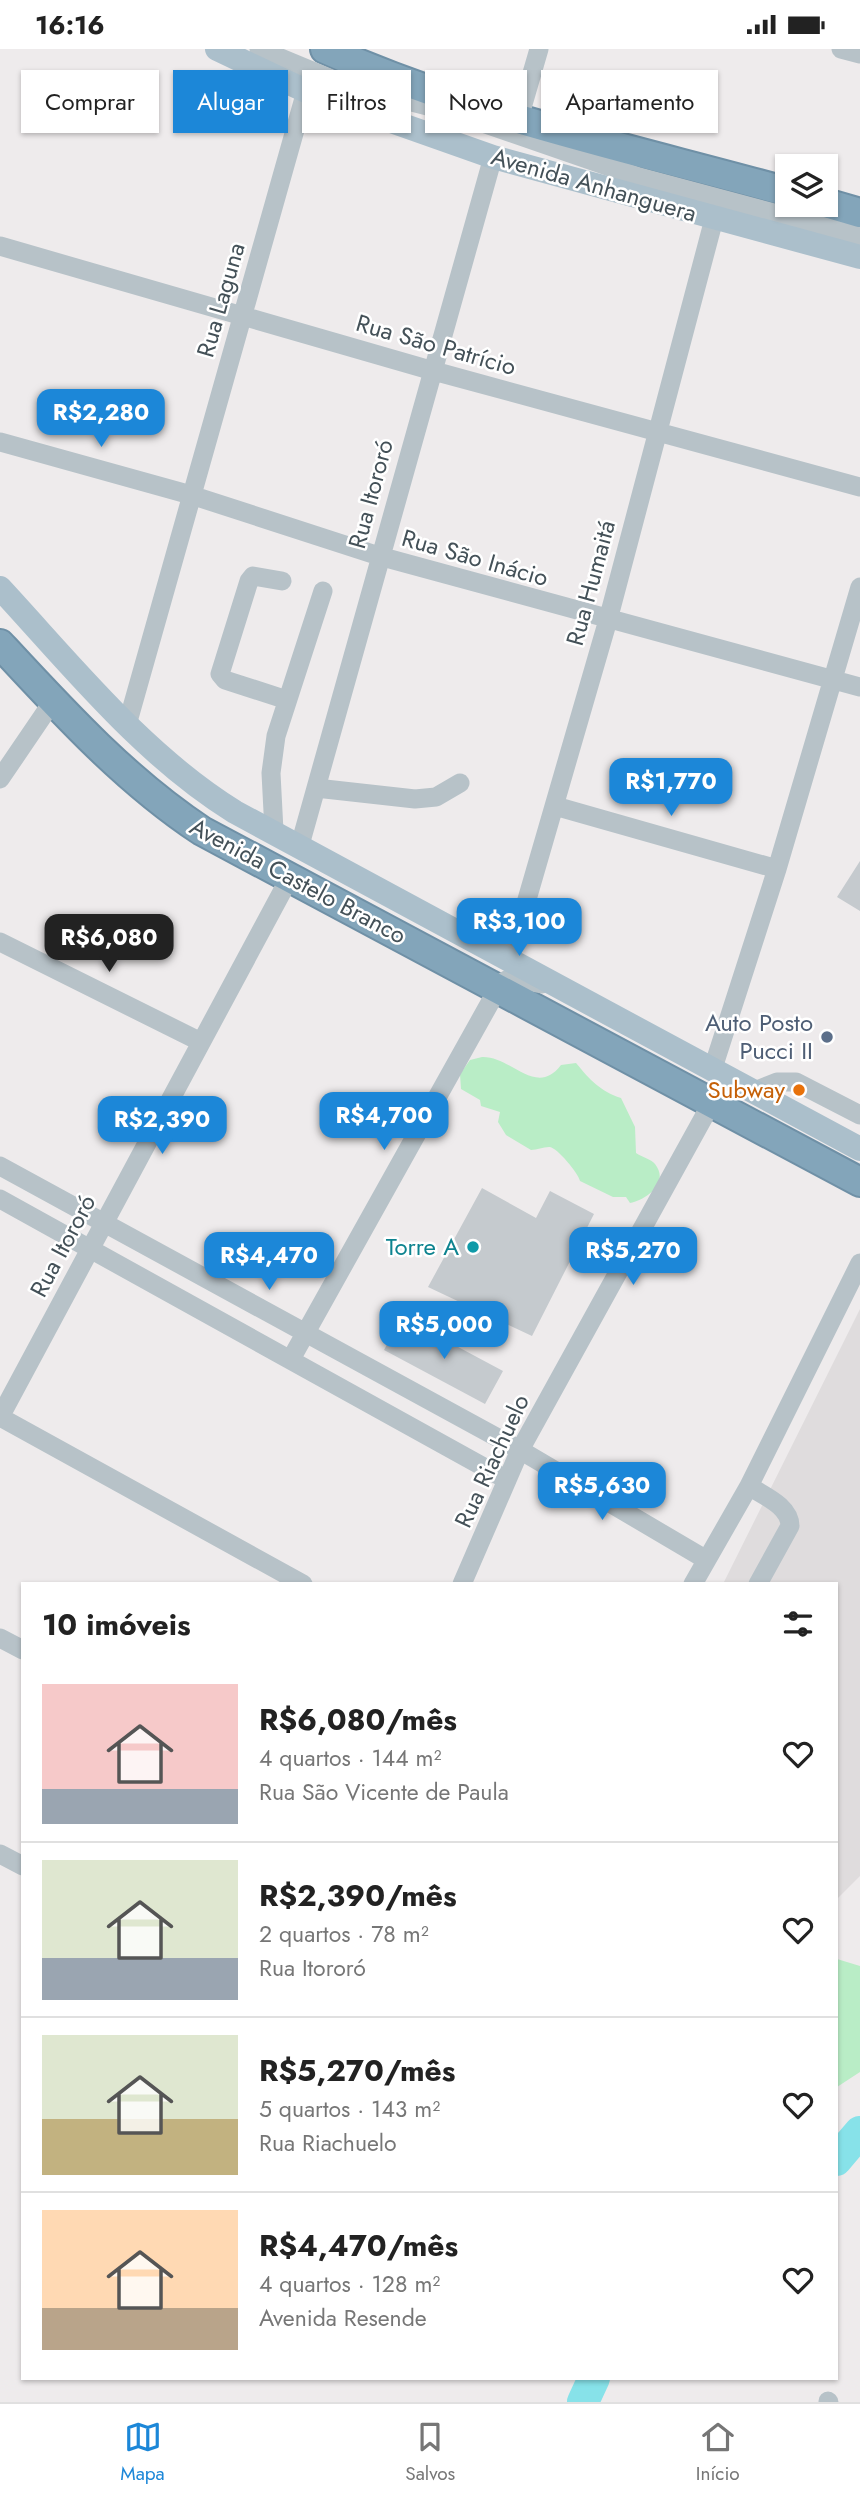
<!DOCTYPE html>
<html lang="pt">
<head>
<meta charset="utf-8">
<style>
  :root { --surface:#fff; --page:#f2f2f2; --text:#222; --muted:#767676; --line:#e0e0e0; --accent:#1c87d8 }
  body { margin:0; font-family:Jost,sans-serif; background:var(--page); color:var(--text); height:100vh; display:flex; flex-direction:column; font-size:26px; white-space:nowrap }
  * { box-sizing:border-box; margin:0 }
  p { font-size:23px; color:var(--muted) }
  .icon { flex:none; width:38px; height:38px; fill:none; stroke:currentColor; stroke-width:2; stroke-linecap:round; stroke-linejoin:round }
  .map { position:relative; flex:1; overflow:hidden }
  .details { position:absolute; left:21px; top:1533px; width:817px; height:798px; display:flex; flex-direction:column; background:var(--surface); border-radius:0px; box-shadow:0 2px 5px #0004 }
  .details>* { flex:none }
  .banner { position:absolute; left:21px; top:21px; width:819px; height:63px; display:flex; gap:14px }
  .tools { position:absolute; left:775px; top:105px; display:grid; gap:14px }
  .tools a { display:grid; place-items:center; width:63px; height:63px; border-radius:0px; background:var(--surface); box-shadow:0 2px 5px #0004; font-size:35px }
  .price { position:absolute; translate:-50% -60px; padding:0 16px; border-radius:14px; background:var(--accent); color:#fff; font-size:23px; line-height:46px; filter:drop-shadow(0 2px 4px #0008) }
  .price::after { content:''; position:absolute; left:50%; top:42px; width:21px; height:16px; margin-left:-10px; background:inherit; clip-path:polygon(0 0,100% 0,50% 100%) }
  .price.active { background:#222; color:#fff }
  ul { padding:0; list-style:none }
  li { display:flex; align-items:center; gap:21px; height:175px; padding:0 21px }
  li+li { border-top:2px solid var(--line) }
  li span { display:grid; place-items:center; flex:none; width:196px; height:140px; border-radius:0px; color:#555 }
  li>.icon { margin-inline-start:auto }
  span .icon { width:84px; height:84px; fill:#fffc; stroke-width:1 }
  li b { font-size:30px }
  h2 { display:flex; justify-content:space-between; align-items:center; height:84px; padding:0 21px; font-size:30px }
  .chip { padding:0 24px; border-radius:0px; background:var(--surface); box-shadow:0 2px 5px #0004; font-size:24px; line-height:63px }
  .chip.active { background:var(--accent); color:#fff }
  .status { display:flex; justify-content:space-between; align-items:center; height:49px; padding:0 35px; background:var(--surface); direction:ltr }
  .status svg { height:19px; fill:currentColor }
  .dock { display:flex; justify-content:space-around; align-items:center; height:98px; border-top:2px solid var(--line); background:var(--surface); font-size:19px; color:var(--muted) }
  .dock a { display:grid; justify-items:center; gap:4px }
  .dock .active { color:var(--accent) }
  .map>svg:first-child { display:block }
  .education { fill:#dfdcdd }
  .green { fill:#b9edc6 }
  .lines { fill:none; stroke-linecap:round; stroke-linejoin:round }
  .river { stroke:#87e2e9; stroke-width:32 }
  .building { fill:#c5cace }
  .highway-casing { stroke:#6f90a6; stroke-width:32 }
  .minor { stroke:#b7c2c8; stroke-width:19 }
  .major { stroke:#abbfcb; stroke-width:24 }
  .highway { stroke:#83a5ba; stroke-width:28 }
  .service-dot { fill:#5c6f8a; stroke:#fff; stroke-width:2.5 }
  .food-dot { fill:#e8710a; stroke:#fff; stroke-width:2.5 }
  .culture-dot { fill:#0f9aa8; stroke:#fff; stroke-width:2.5 }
  .labels { text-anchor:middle; stroke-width:5; stroke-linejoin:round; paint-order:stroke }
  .street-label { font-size:24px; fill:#445158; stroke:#fff }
  .service-label { font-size:24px; fill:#4e5e75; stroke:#fff; text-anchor:end }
  .food-label { font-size:24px; fill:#c56008; stroke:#fff; text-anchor:end }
  .culture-label { font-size:24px; fill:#0d838f; stroke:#fff; text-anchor:end }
</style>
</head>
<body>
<div class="status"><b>16:16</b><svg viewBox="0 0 49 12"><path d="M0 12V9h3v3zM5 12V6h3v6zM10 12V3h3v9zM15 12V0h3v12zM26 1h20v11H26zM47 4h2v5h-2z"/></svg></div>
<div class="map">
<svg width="860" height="2353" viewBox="0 0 860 2353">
  <rect width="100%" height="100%" fill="#eeebec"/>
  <path class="education" d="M 860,1260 L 860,1827 L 837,1850 L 836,1535 L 723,1535 Z"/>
  <path class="green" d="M 482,1008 C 512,1007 536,1049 561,1016 L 576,1014 C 590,1031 600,1042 621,1049 L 635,1078 L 636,1104 C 642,1108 651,1110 655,1115 C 670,1134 646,1151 630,1154 L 626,1148 L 613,1148 L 580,1132 C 579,1125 556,1097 549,1098 C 543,1098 537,1101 531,1101 L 506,1086 L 498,1073 L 500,1063 L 481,1057 L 480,1051 L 461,1040 L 460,1025 L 470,1011 Z
    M 837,1910 L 860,1917 L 860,2023 L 837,2038 Z"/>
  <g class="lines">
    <path class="river" d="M 836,2111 L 860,2083
      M 583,2353 L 594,2329"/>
  </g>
  <path class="building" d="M 860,812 L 860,862 L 837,848 Z
    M 482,1139 L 536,1169 L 550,1142 L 594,1165 L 532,1287 L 428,1238 Z
    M 402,1268 L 503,1322 L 485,1355 L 384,1301 Z"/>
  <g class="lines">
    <defs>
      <path id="highway" d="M 325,0 C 472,66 633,100 788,143
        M 826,154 L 860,164
        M 0,595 C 62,662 126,732 202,782 L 860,1133"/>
    </defs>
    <use href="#highway" class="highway-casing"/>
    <path class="minor" d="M 259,0 L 358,41
      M 841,0 L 860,5
      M 349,37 L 451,63 L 639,128 L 860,187
      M 519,69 L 539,0
      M 0,197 L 430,321 L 860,438
      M 0,393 L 191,446 L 379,507 L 860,638
      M 282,532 L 253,527 L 249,532 L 220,625 L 225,631 L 287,651
      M 127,676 L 306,42
      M 0,730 L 53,652
      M 316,739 L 415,750 L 436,748 L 460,734
      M 555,757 L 777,820
      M 274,782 L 271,724 L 276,687 L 323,542
      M 300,796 L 493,108
      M 0,893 L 201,993
      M 510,909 L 608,571 L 714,170
      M 712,1022 L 777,820 L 860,538
      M 752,1043 L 777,1033 L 796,1033 L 860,1066
      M 0,1117 L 520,1401 L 705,1510
      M 0,1150 L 507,1431
      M 291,1310 L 501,934 L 510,929 L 542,935
      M 0,1368 L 290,828
      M 0,1368 L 303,1535
      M 749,1437 C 764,1447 790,1457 790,1477 L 758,1535
      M 462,1535 L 520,1401 L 711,1055
      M 693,1535 L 749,1437 L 860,1214
      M 0,1589 L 23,1601
      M 0,1805 L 23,1817
      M 828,2352 L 829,2353"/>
    <path class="major" d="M 217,0 L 306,42 L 493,108 L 860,208
      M 0,539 C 73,618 143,706 235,763 L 860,1100"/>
    <use href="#highway" class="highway"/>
  </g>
  <circle class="service-dot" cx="827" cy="988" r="7"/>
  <circle class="food-dot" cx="799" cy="1041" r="7"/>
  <circle class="culture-dot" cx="473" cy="1198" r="7"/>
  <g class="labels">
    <g class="street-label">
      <text transform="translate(594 136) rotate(16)" y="8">Avenida Anhanguera</text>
      <text transform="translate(221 251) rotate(-74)" y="8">Rua Laguna</text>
      <text transform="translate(436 296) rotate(16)" y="8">Rua São Patrício</text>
      <text transform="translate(371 445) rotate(-75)" y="8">Rua Itororó</text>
      <text transform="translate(475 509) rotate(16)" y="8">Rua São Inácio</text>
      <text transform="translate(591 534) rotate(-75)" y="8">Rua Humaitá</text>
      <text transform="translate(298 832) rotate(28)" y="8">Avenida Castelo Branco</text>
      <text transform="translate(63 1197) rotate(-62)" y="8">Rua Itororó</text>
      <text transform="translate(492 1412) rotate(-65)" y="8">Rua Riachuelo</text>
    </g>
    <g class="service-label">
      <text x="813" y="982">Auto Posto<tspan x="813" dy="28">Pucci II</tspan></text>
    </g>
    <g class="food-label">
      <text x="785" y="1049">Subway</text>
    </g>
    <g class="culture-label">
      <text x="459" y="1206">Torre A</text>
    </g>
  </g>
</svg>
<div class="tools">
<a><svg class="icon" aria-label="layers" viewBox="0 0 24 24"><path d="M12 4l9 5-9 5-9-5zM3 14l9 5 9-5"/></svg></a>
</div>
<b class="price" style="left:101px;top:400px">R$2,280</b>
<b class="price" style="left:671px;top:769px">R$1,770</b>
<b class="price" style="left:519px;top:909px">R$3,100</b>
<b class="price active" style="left:109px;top:925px">R$6,080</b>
<b class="price" style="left:384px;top:1103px">R$4,700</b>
<b class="price" style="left:162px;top:1107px">R$2,390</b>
<b class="price" style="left:633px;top:1238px">R$5,270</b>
<b class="price" style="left:269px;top:1243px">R$4,470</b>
<b class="price" style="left:444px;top:1312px">R$5,000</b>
<b class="price" style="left:602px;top:1473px">R$5,630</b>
<div class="banner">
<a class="chip">Comprar</a>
<a class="chip active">Alugar</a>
<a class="chip">Filtros</a>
<a class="chip">Novo</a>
<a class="chip">Apartamento</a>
</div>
<section class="details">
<h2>10 imóveis<svg class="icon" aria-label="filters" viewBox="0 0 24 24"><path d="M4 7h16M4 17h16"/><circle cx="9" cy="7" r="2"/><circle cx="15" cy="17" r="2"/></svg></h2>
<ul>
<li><span style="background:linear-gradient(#f6c9c9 75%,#9aa5b1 0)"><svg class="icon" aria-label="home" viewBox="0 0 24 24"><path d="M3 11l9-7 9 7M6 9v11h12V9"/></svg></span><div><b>R$6,080/mês</b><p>4 quartos · 144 m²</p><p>Rua São Vicente de Paula</p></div><svg class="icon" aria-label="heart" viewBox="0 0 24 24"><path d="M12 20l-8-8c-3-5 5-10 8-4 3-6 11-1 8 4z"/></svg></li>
<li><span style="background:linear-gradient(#dfe7d0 70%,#9aa5b1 0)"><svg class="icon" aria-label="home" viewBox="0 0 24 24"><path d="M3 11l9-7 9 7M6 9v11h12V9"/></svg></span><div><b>R$2,390/mês</b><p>2 quartos · 78 m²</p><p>Rua Itororó</p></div><svg class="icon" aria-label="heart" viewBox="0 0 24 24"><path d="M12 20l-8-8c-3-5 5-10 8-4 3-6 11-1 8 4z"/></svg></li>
<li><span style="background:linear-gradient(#dfe7d0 60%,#c2b280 0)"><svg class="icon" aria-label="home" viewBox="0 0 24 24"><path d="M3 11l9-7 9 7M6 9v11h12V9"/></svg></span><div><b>R$5,270/mês</b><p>5 quartos · 143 m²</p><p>Rua Riachuelo</p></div><svg class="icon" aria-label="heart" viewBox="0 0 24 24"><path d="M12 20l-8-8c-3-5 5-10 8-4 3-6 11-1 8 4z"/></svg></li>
<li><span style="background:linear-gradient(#ffd9b3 70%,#b9a48a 0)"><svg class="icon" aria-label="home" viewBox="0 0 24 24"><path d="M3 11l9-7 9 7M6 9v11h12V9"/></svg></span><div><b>R$4,470/mês</b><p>4 quartos · 128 m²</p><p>Avenida Resende</p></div><svg class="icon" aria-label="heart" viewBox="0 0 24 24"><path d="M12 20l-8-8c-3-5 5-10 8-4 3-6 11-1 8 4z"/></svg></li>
</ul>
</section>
</div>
<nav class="dock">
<a class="active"><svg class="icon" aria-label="map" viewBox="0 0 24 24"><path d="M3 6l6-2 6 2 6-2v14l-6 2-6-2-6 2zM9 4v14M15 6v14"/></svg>Mapa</a>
<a><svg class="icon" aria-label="saved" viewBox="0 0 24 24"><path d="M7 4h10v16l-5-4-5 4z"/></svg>Salvos</a>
<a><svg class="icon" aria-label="home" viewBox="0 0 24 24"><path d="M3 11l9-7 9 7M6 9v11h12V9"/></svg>Início</a>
</nav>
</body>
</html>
